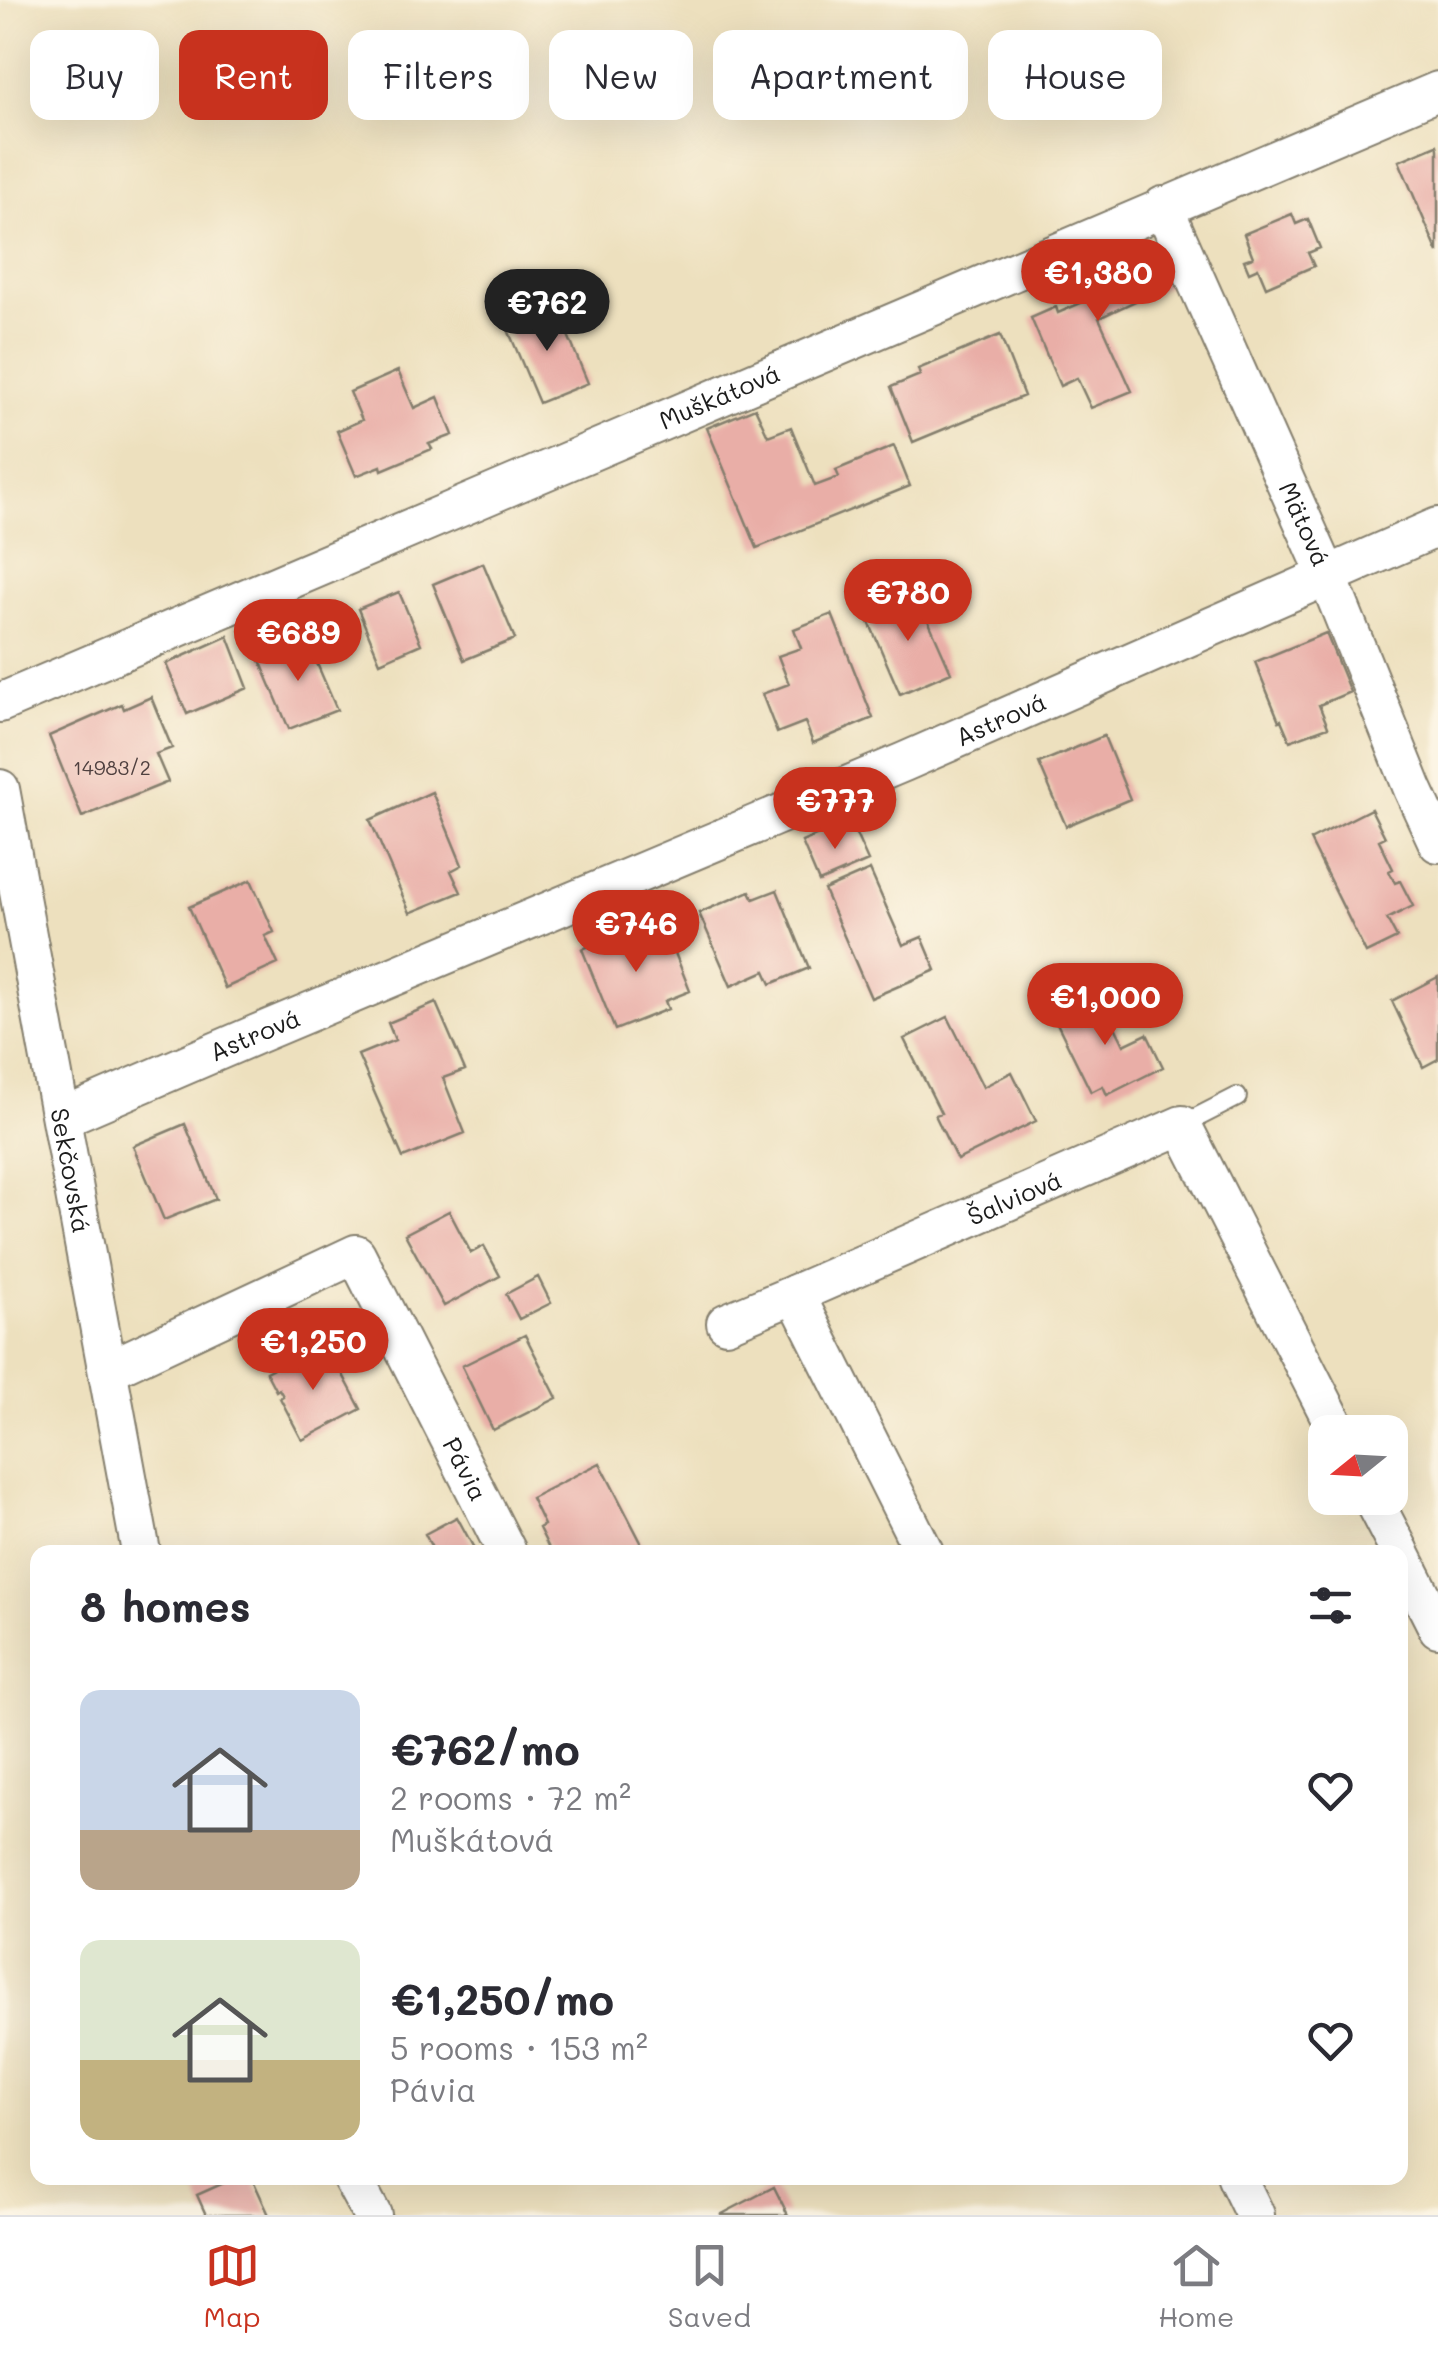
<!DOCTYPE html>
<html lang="en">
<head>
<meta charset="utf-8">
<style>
  :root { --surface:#fff; --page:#f2f2f3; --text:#2b2b33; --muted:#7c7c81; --line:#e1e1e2; --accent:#c8321e }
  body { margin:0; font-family:Mali,sans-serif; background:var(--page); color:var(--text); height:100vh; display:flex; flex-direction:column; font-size:38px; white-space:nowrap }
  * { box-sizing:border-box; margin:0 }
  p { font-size:32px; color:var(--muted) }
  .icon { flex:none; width:55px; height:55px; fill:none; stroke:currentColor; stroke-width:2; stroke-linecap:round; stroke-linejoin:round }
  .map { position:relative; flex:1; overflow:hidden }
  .panel { position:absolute; left:30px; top:1545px; width:1378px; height:640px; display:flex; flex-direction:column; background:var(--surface); border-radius:20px; box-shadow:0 10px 40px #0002 }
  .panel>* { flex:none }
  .guide { position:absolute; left:30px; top:30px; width:1380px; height:90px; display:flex; gap:20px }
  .needle { width:65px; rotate:252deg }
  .buttons { position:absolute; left:1308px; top:1415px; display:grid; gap:20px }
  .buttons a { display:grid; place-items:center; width:100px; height:100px; border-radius:20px; background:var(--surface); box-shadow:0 10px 40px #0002; font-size:50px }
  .price { position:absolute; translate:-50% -85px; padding:0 22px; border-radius:35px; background:var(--accent); color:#fff; font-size:32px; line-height:65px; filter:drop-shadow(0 2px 5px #0008) }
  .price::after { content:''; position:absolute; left:50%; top:60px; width:30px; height:22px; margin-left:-15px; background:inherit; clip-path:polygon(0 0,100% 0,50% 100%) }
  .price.on { background:#222; color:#fff }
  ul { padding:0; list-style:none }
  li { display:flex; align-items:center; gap:30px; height:250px; padding:0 50px }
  li span { display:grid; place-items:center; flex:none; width:280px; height:200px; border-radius:20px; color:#555 }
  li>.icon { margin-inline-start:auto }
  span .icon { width:120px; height:120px; fill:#fffc; stroke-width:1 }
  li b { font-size:42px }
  h2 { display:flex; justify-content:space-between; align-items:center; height:120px; padding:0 50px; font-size:42px }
  .pill { padding:0 35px; border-radius:20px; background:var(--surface); box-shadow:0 10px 40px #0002; font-size:35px; line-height:90px }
  .pill.on { background:var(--accent); color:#fff }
  .tabs { display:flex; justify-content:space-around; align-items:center; height:140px; border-top:2px solid var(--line); background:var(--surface); font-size:28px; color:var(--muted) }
  .tabs a { display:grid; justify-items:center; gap:5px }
  .tabs .on { color:var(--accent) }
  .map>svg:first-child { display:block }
  .building { fill:#e9aea7 }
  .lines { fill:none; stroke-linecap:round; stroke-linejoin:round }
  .lane-casing { stroke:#847e6d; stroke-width:22 }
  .street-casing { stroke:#847e6d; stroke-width:42 }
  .lane { stroke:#fff; stroke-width:18 }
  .street { stroke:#fff; stroke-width:38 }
  .labels { text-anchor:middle; stroke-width:8; stroke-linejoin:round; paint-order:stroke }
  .number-label { font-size:20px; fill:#4f403f }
  .street-label { font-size:25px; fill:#1c1c1c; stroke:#fcf5e5 }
</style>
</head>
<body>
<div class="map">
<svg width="1438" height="2215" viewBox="0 0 1438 2215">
  <rect width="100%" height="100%" fill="#fcf5e5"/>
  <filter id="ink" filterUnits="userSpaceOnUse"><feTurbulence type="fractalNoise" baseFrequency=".01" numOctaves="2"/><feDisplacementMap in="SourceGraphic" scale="20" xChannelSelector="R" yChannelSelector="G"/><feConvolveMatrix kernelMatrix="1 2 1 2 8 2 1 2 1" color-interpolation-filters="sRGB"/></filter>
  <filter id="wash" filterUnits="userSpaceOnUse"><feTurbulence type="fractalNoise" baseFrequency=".0048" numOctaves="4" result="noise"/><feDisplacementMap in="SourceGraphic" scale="40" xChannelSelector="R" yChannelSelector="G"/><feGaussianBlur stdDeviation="2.25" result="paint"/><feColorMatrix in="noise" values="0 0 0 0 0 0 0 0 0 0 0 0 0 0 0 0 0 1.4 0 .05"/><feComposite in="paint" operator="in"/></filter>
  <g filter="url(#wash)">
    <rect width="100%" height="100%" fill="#ede0be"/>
    <g id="blocks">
      <path class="building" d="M 1437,145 L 1438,149 L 1438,253 L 1399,161 Z
        M 1292,214 L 1296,224 L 1308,219 L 1320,248 L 1308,253 L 1314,266 L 1266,287 L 1258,268 L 1249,272 L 1244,260 L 1253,257 L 1244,234 Z
        M 1126,249 L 1164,264 L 1174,283 L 1099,318 L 1132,391 L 1091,408 L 1077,378 L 1060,386 L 1031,318 L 1056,307 L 1058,313 L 1090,299 L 1079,270 Z
        M 555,304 L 588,383 L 539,403 L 506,325 Z
        M 1000,335 L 1024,396 L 913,442 L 891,387 L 920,375 L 918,369 Z
        M 398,371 L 414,408 L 438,397 L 453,435 L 429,444 L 432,449 L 382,470 L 381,466 L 356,476 L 337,431 L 362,420 L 350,392 Z
        M 755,408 L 768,436 L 791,427 L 815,486 L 839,477 L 836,470 L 894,446 L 910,486 L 757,548 L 707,428 Z
        M 483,563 L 515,639 L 464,660 L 433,584 Z
        M 399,592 L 421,644 L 380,662 L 358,609 Z
        M 916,593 L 951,672 L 900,694 L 866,615 Z
        M 832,614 L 873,718 L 813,743 L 805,722 L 777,733 L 762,694 L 789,684 L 778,656 L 801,648 L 794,629 Z
        M 1326,633 L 1350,692 L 1319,705 L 1328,727 L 1290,741 L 1281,720 L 1279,721 L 1255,662 Z
        M 228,636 L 248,688 L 187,714 L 166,664 Z
        M 306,638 L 337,710 L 289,729 L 259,658 Z
        M 151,697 L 172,748 L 156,754 L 168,782 L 82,817 L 49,736 L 122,704 L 124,709 Z
        M 1104,736 L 1130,799 L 1066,826 L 1039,763 Z
        M 432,792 L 462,865 L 451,871 L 461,892 L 410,913 L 370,820 Z
        M 1371,809 L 1385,837 L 1379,840 L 1393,869 L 1389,871 L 1395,883 L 1400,881 L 1413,906 L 1387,919 L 1397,938 L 1366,953 L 1310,840 Z
        M 850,821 L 868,861 L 819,882 L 802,842 Z
        M 870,870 L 903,945 L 922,937 L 936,970 L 871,998 L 824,890 Z
        M 251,880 L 274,932 L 265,936 L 278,964 L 225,988 L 189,907 Z
        M 777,890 L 809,968 L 771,984 L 765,971 L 731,986 L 699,913 L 750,891 L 754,899 Z
        M 664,925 L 690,991 L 665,1001 L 668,1009 L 615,1030 L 582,949 L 626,932 L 628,939 Z
        M 1438,977 L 1438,1059 L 1423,1067 L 1392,1001 Z
        M 1099,994 L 1124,1045 L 1147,1034 L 1163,1067 L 1107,1095 L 1103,1086 L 1091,1092 L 1054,1017 Z
        M 436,1003 L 465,1070 L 443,1078 L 465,1133 L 403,1158 L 358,1055 L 395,1040 L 388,1023 Z
        M 948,1017 L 983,1087 L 1012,1072 L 1036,1121 L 957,1160 L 935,1115 L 941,1113 L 904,1039 Z
        M 185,1124 L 216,1199 L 164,1220 L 133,1146 Z
        M 449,1211 L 471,1253 L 484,1246 L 500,1276 L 444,1306 L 405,1234 Z
        M 538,1277 L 551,1303 L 519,1319 L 506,1294 Z
        M 525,1335 L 557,1398 L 493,1430 L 462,1366 Z
        M 306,1351 L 312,1362 L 331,1352 L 361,1409 L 302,1440 L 280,1398 L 283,1396 L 279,1389 L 276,1391 L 266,1372 Z
        M 600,1463 L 645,1550 L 639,1552 L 551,1552 L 539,1528 L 544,1525 L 531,1498 Z
        M 457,1517 L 476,1552 L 434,1552 L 425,1534 Z
        M 235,2178 L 252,2178 L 269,2215 L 206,2215 L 197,2195 Z
        M 774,2187 L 788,2215 L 720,2215 Z"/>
    </g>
  </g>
  <g filter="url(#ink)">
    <use href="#blocks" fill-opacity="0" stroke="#847e6d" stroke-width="2.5"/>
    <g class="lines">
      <defs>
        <path id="lane" d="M 1182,1125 L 1237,1097"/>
        <g id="street">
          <path id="s1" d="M 1163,206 L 1327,575 L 1413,789 L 1438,843"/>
          <path id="s2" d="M 0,703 L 1438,91"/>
          <path id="s3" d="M 0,789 L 141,1552"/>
          <path id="s4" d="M 62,1118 L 257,1034 L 904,762 L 1438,527"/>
          <path d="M 726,1323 L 795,1294"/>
          <path id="s5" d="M 108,1370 L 356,1254 L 507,1552"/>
          <path d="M 1372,1498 L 1400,1552"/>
          <path id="s6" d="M 924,1552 L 795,1294 L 1182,1125 L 1338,1432"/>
          <path d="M 1400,1553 L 1438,1628"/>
          <path d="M 352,2178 L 372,2215"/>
          <path d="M 1237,2178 L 1255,2215"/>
        </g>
      </defs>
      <use href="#lane" class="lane-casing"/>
      <use href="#street" class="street-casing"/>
      <use href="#lane" class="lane"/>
      <use href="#street" class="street"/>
    </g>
  </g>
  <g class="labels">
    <g class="number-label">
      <text x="112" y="775">14983/2</text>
    </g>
    <g class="street-label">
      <text dy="9" stroke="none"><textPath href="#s2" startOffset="782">Muškátová</textPath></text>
      <text dy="9" stroke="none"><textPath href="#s1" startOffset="348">Mätová</textPath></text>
      <text dy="9" stroke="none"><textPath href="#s4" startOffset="1020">Astrová</textPath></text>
      <text dy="9" stroke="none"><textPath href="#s4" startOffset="210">Astrová</textPath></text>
      <text dy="9" stroke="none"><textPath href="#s3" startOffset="388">Sekčovská</textPath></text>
      <text dy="9" stroke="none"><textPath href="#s6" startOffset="528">Šalviová</textPath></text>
      <text dy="9" stroke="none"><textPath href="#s5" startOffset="515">Pávia</textPath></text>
    </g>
  </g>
</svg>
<div class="buttons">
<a><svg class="needle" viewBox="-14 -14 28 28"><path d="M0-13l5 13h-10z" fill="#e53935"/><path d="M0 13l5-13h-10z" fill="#7c7c81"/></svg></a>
</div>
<b class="price" style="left:1098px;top:324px">€1,380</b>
<b class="price on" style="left:547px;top:354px">€762</b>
<b class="price" style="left:908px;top:644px">€780</b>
<b class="price" style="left:298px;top:684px">€689</b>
<b class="price" style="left:835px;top:852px">€777</b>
<b class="price" style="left:636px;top:975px">€746</b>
<b class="price" style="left:1105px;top:1048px">€1,000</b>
<b class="price" style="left:313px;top:1393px">€1,250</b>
<div class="guide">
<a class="pill">Buy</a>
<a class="pill on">Rent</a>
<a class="pill">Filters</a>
<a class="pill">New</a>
<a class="pill">Apartment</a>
<a class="pill">House</a>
</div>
<section class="panel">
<h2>8 homes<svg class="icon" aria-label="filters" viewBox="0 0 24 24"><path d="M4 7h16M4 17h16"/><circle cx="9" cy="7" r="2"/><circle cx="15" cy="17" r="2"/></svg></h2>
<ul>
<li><span style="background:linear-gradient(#c9d6e8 70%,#b9a48a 0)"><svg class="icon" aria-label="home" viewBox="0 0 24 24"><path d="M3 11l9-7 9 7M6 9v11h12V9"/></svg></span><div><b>€762/mo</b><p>2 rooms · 72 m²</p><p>Muškátová</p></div><svg class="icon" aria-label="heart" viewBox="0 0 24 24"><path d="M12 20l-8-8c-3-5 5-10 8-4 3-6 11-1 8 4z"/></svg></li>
<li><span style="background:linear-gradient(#dfe7d0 60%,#c2b280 0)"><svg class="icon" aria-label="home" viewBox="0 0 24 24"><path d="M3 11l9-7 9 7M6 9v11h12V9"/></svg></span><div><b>€1,250/mo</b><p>5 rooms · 153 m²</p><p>Pávia</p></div><svg class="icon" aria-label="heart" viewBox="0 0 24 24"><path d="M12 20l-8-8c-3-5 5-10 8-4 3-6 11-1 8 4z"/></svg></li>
</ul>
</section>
</div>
<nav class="tabs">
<a class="on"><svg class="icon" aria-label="map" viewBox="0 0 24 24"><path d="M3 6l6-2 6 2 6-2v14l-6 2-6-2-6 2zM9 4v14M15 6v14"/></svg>Map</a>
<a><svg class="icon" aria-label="saved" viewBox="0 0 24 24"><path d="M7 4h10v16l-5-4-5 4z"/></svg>Saved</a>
<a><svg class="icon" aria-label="home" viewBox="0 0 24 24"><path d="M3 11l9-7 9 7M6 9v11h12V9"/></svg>Home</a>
</nav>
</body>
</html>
